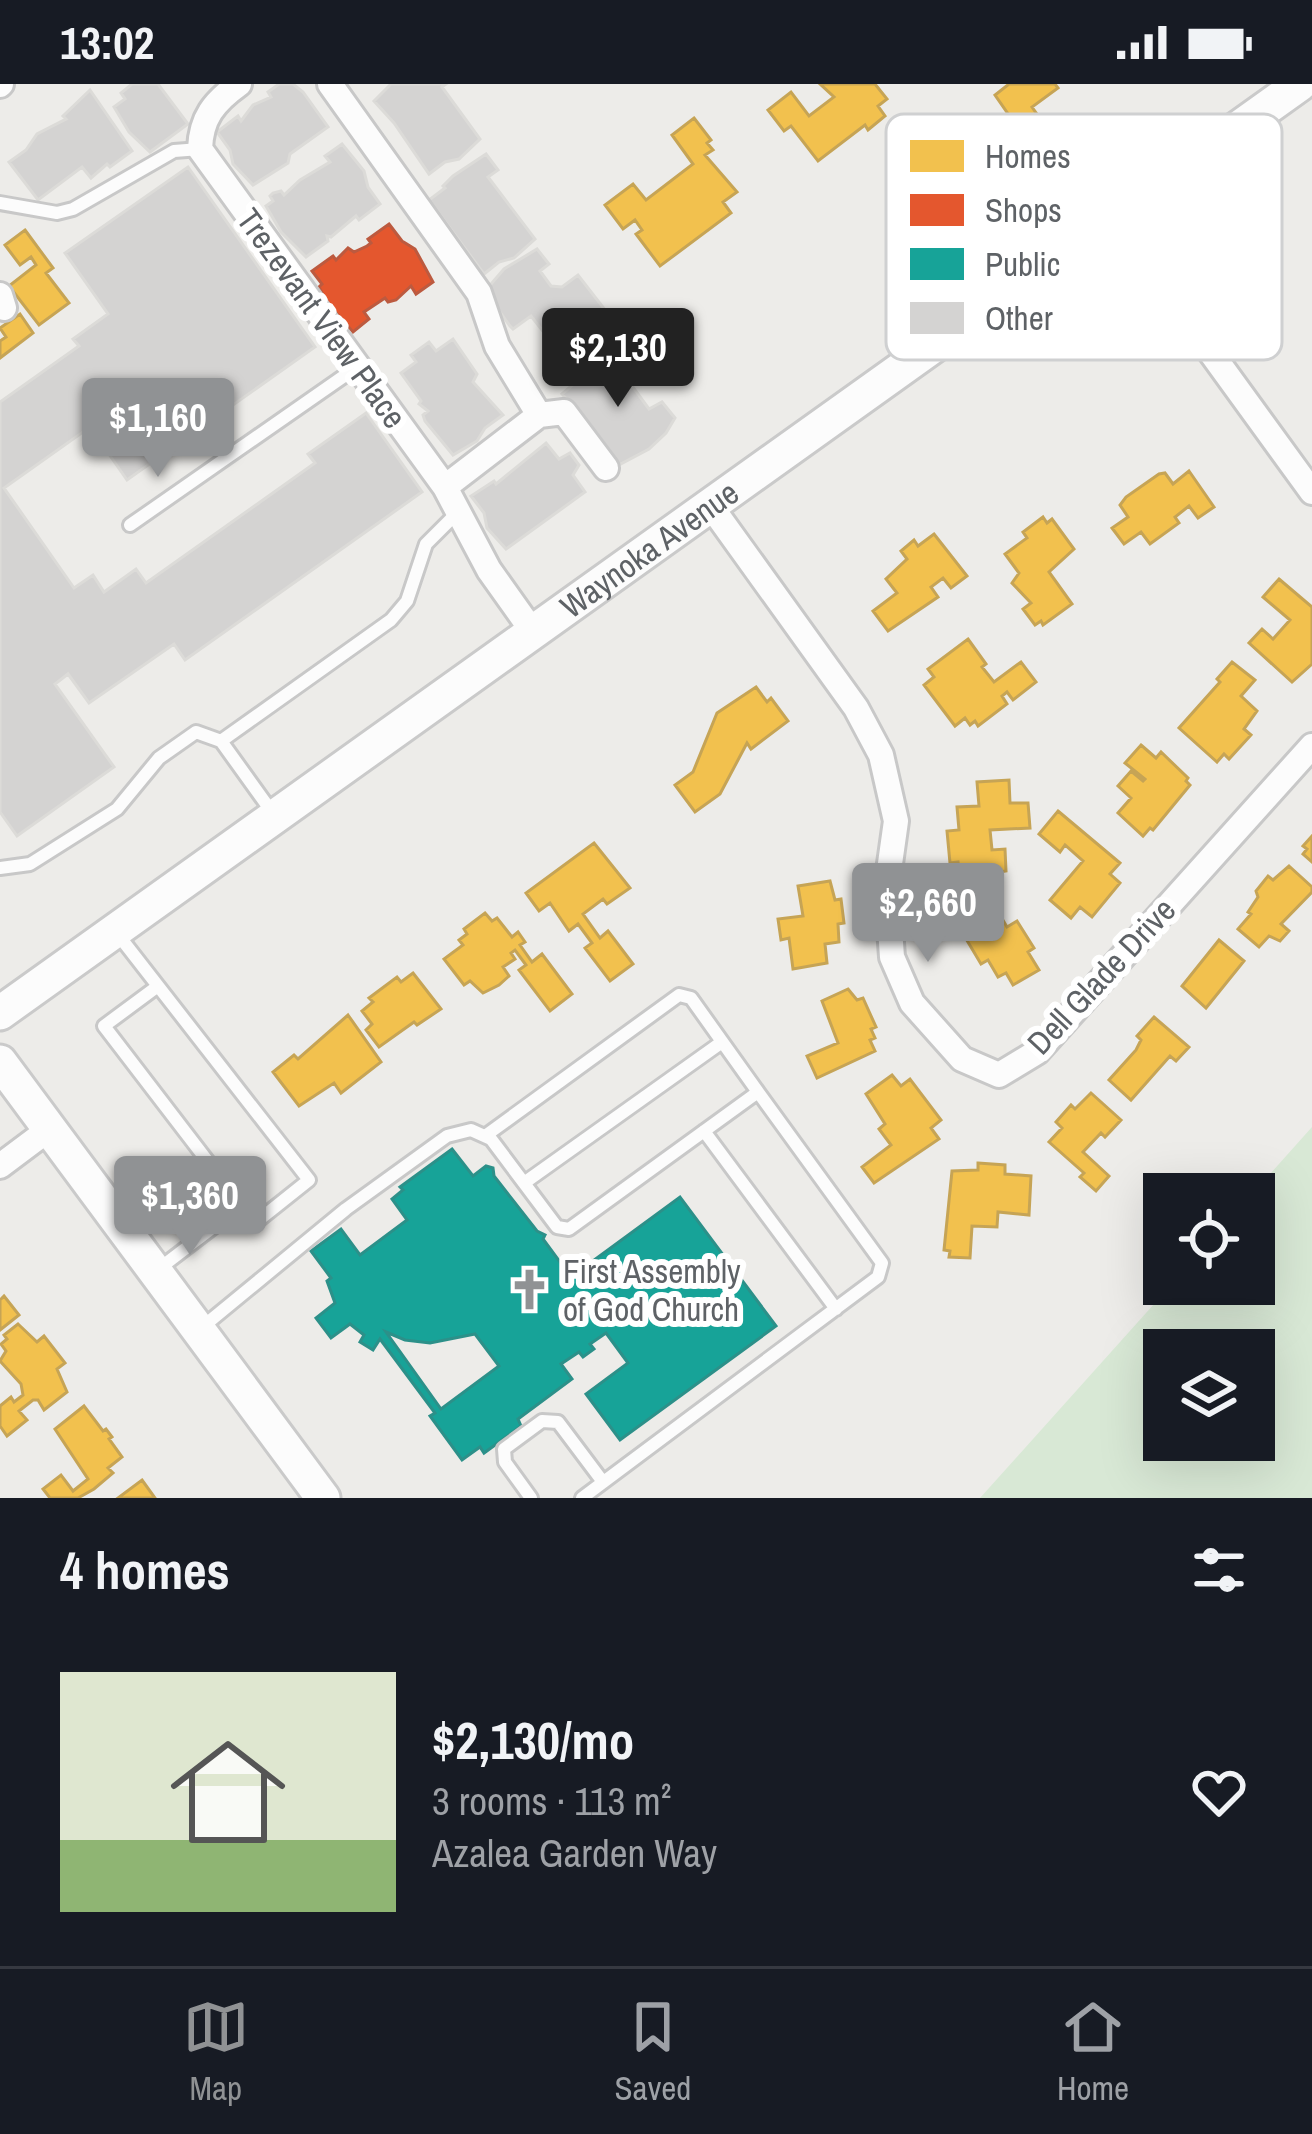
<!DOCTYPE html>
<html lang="en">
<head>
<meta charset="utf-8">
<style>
  :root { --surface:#171b24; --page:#20242c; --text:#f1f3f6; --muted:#9ea1a6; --line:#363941; --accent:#909294 }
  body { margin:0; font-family:"Archivo Narrow",sans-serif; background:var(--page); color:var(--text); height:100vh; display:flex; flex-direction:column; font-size:45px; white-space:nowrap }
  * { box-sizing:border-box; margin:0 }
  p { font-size:39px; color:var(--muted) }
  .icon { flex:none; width:66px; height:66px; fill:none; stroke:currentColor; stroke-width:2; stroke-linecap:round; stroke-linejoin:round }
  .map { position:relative; height:1414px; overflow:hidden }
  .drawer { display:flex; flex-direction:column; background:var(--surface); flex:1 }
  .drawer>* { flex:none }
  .controls { position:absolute; left:1143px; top:1089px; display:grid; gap:24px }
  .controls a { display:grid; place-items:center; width:132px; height:132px; border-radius:0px; background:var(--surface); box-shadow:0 12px 48px #0002; font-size:60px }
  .price { position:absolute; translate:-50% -102px; padding:0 27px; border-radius:12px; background:var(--accent); color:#fff; font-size:39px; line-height:78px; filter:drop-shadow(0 3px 6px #0008) }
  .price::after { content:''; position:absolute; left:50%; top:72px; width:36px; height:27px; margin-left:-18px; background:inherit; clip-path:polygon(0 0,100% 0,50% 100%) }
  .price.on { background:#222; color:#fff }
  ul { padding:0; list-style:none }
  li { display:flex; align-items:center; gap:36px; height:300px; padding:0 60px }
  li+li { border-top:3px solid var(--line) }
  li span { display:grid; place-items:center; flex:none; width:336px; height:240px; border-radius:0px; color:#555 }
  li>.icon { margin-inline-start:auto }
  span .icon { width:144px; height:144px; fill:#fffc; stroke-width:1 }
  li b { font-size:51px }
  h2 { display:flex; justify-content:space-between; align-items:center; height:144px; padding:0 60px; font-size:51px }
  .status { display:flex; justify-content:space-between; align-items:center; height:84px; padding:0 60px; background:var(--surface); direction:ltr }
  .status svg { height:33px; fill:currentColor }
  .tabs { display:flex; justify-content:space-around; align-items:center; height:168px; border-top:3px solid var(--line); background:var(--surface); font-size:33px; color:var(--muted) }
  .tabs a { display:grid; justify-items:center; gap:6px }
  .tabs .on { color:var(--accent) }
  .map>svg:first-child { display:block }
  .green { fill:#d8e8d5; fill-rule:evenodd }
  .homes { fill:#f2c14e; stroke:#c6a455; stroke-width:3 }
  .shops { fill:#e4572e; stroke:#bc5a3f; stroke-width:3 }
  .public { fill:#17a398; stroke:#2c9089; stroke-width:3; fill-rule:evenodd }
  .building { fill:#d4d3d2; stroke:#dcdbd8; stroke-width:3 }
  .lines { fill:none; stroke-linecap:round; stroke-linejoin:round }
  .lane-casing { stroke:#c8c8c8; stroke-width:18 }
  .street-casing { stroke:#c8c8c8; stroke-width:30 }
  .secondary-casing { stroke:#cacaca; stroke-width:39 }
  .lane { stroke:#fcfcfc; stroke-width:12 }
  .street { stroke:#fcfcfc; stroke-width:24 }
  .secondary { stroke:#fcfcfc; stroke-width:33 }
  .labels { text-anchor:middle; stroke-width:12; stroke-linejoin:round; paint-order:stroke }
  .street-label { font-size:33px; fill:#5e6266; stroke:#fff }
  .poi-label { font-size:33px; fill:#5e6266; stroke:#fff; text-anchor:start }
  .key { fill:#fff; stroke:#cfd0d1; stroke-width:3 }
  .key-label { font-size:33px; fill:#5e6266 }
</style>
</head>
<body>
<div class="status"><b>13:02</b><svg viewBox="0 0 49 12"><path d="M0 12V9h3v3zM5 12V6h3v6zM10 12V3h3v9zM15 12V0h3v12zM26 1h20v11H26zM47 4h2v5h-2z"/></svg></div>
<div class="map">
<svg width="1312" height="1414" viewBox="0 0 1312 1414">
  <rect width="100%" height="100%" fill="#edece9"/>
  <path class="green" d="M 1312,1043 L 1312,1414 L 980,1414 L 1172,1200 L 1254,1200 L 1252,1110 ZM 1164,1266 L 1254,1266 L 1254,1356 L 1164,1356 Z"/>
  <path class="homes" d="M 820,0 L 875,0 L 887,15 L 878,22 L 885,32 L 868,46 L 865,41 L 818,77 L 791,42 L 784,47 L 768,26 L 791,8 L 809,32 L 834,13 Z
    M 1009,0 L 1055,0 L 1058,4 L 1032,23 L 1039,33 L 1020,47 L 995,11 Z
    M 694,34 L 711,56 L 707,59 L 713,66 L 705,71 L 737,108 L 723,118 L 731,129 L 660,182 L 636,150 L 642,146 L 635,136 L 623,145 L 605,121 L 633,100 L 646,116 L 693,80 L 672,51 Z
    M 25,146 L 53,184 L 46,189 L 69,219 L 39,241 L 9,202 L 36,181 L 31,173 L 20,181 L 5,161 Z
    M 20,230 L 33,249 L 0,274 L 0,257 L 6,253 L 0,244 Z
    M 1189,387 L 1214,423 L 1198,434 L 1189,422 L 1175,433 L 1179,439 L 1150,460 L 1141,448 L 1124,460 L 1112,444 L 1128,433 L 1120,421 L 1126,413 L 1159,390 L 1165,389 L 1173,400 Z
    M 1043,433 L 1047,439 L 1052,435 L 1074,465 L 1049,488 L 1072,520 L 1043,541 L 1041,537 L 1035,541 L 1023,525 L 1031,519 L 1012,499 L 1019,489 L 1005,470 L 1027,454 L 1023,448 Z
    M 934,450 L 967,492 L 951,504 L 943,494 L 931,503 L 938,513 L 888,547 L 873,527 L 897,509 L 886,495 L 907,475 L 901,467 L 914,456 L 918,462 Z
    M 1279,495 L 1312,523 L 1312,580 L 1292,598 L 1249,559 L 1262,545 L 1273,555 L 1290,536 L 1263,513 Z
    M 968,555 L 986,580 L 982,583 L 994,598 L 1021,578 L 1036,598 L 1013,616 L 1007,608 L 1002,612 L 1007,620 L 978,642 L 975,637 L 970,641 L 965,634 L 955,642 L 924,601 L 934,593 L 928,585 Z
    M 1232,578 L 1255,596 L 1241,612 L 1257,627 L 1244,645 L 1251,651 L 1229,675 L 1224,670 L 1217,678 L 1179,644 L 1220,598 L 1217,595 Z
    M 756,603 L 767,618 L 771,614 L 788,637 L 751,665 L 747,659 L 720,710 L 695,728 L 675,701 L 693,688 L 717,629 Z
    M 1141,661 L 1156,674 L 1161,668 L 1188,694 L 1186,697 L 1190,701 L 1153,746 L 1150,744 L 1143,752 L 1118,729 L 1131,714 L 1118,702 L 1131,687 L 1143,697 L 1145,695 L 1125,679 Z
    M 1009,696 L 1010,719 L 1028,719 L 1030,744 L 990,746 L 992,766 L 1005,765 L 1006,787 L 965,793 L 965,788 L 959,788 L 958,778 L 950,779 L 947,747 L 959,746 L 957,723 L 979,722 L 977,698 Z
    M 1058,727 L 1120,779 L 1110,790 L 1120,799 L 1092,833 L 1080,823 L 1071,834 L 1050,816 L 1083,777 L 1065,761 L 1060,768 L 1039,750 Z
    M 1312,752 L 1312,778 L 1303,770 L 1307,765 L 1303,762 Z
    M 594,759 L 630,804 L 607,820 L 603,815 L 583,830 L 600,854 L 608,847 L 633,880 L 610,897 L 585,864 L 592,859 L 578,840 L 569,847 L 550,819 L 539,827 L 526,809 Z
    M 1289,782 L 1312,803 L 1312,808 L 1281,840 L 1289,847 L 1280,857 L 1269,852 L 1259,863 L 1238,845 L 1251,830 L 1248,828 L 1258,813 L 1256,807 L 1268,792 L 1273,796 Z
    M 830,797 L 835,816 L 841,815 L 844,839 L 838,840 L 839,858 L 825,860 L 827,879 L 793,885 L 789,854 L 781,856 L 778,835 L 803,832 L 798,802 Z
    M 991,816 L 1007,843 L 1017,837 L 1034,864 L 1028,868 L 1039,886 L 1013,901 L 1006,889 L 998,893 L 988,876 L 981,880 L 962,848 L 972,842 L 966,831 Z
    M 485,829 L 492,837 L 497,834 L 512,853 L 518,848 L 525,858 L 520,861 L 532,878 L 542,870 L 572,910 L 550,927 L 519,886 L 526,881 L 515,866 L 511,869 L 515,875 L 503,883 L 509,892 L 499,901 L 483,909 L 470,897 L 464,901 L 444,875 L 463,861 L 459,856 L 467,850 L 464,845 Z
    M 1219,856 L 1244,877 L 1206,924 L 1182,902 Z
    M 413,889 L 441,925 L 417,941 L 414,938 L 379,963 L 366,946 L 372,940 L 362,927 L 373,918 L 369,914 L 397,893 L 401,898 Z
    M 848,905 L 857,916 L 863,914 L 876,943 L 871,945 L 875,954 L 870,956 L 875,967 L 817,994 L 807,972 L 838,959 L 822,917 Z
    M 348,931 L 381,978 L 341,1009 L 334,999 L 299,1022 L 273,988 L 294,971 L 298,975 Z
    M 1154,933 L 1189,963 L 1176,977 L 1170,972 L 1131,1016 L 1109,996 L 1136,966 L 1141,956 L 1137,952 Z
    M 892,991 L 901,1002 L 910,995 L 941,1036 L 931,1044 L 939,1055 L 874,1099 L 862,1083 L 891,1061 L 879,1045 L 885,1040 L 866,1010 Z
    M 1091,1009 L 1121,1036 L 1105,1053 L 1101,1049 L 1083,1068 L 1109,1092 L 1096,1107 L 1080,1093 L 1084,1089 L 1049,1058 L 1062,1044 L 1056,1038 L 1071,1021 L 1075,1025 Z
    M 978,1079 L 1005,1081 L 1005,1090 L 1031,1092 L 1029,1131 L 998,1128 L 997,1143 L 972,1142 L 970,1174 L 949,1173 L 950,1167 L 944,1166 L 952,1087 L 978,1086 Z
    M 4,1212 L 19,1231 L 0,1246 L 0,1216 Z
    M 18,1240 L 37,1258 L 44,1252 L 65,1279 L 57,1285 L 67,1308 L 44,1326 L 38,1316 L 33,1316 L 19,1327 L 27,1336 L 7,1352 L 0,1342 L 0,1322 L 11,1313 L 14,1318 L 23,1311 L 21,1300 L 0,1277 L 6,1267 L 1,1260 L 7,1255 L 4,1251 Z
    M 84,1322 L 103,1347 L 106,1345 L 112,1353 L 109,1355 L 122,1373 L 108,1384 L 113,1389 L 94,1405 L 78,1414 L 50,1414 L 43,1405 L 61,1391 L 73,1407 L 88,1395 L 55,1345 Z
    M 142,1396 L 155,1414 L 118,1414 Z"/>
  <path class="shops" d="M 389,140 L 402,157 L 415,165 L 433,198 L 416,210 L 411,202 L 396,216 L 388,218 L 385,214 L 364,228 L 369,235 L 353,248 L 328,220 L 319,203 L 322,200 L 312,187 L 333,172 L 336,176 L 348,164 L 354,168 L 367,162 L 371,159 L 368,155 Z"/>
  <path class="public" d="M 452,1065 L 473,1092 L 486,1082 L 493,1084 L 494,1092 L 537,1147 L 545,1151 L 543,1155 L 571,1193 L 680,1113 L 776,1242 L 620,1356 L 586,1310 L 628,1279 L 606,1249 L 590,1260 L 594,1265 L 583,1273 L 579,1268 L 561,1280 L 572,1295 L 518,1335 L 521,1342 L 484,1369 L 480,1363 L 462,1376 L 430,1332 L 435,1329 L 380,1255 L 373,1266 L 360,1258 L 364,1251 L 350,1240 L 331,1254 L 316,1234 L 335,1219 L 327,1197 L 331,1194 L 311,1167 L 341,1145 L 360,1171 L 407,1136 L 392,1115 L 403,1106 L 400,1103 ZM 386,1248 L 405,1256 L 430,1259 L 475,1250 L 499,1282 L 441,1325 Z"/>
  <path class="building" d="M 132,0 L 158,0 L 188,40 L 150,68 L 129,48 L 114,23 L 125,15 L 121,9 Z
    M 279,0 L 293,0 L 303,8 L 328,43 L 290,70 L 288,79 L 253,101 L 233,80 L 230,66 L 217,48 L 238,32 L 241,37 L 253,21 L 271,13 L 268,8 Z
    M 391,0 L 446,0 L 442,3 L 480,55 L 459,75 L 445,78 L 429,90 L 394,39 L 374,17 Z
    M 90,6 L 132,67 L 110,83 L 107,80 L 91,94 L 82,83 L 38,116 L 9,78 L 26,66 L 37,50 L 66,35 L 63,32 Z
    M 342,60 L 364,87 L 368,103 L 380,120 L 359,136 L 356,132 L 331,153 L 327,152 L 328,157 L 306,173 L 281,148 L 266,122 L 273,117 L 270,112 L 273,109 L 281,107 L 284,111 L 300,96 L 330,78 L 325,72 Z
    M 486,70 L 498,86 L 488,93 L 535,155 L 514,174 L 499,178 L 484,190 L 429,116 L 445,104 L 443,102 L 453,92 Z
    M 188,83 L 315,263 L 127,396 L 90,343 L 4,404 L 74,504 L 93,491 L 104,508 L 136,485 L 146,499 L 315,379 L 308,370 L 366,329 L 422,408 L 185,576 L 174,560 L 89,619 L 68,590 L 55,600 L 114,683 L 17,752 L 0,728 L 0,318 L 79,262 L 73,255 L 108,230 L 65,169 Z
    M 537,165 L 549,180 L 540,187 L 551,202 L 562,203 L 578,191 L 609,231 L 560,269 L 531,232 L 513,245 L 510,242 L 485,207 L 504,185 Z
    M 453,255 L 477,290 L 473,298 L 503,331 L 485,344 L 477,357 L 453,371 L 425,337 L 423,331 L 428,327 L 419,320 L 421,317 L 401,289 L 416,278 L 411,271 L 429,258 L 436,267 Z
    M 617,263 L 630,274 L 621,287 L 649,325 L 662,318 L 675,334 L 666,349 L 649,365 L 615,383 L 581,331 L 562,310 Z
    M 546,359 L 559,375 L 570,369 L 579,381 L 573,391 L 585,408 L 506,465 L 487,444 L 484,429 L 471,412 L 494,397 L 496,400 Z"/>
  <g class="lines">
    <defs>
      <path id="lane" d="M 0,119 L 57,129 L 73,125 L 174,67 L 200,65
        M 130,441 L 357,283
        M 221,657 L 391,536 L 407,517 L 426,460 L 457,429
        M 0,784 L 30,780 L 117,725 L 159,674 L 196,648 L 221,657 L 272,728
        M 116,848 L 309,1096 L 255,1139 L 104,942 L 158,902
        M 704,1047 L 836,1225
        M 524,1099 L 722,958
        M 156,1187 L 241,1122
        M 200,1245 L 346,1125 L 447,1052 L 471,1046 L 491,1055 L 557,1143 L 569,1145 L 758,1008 L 691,914 L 679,911 L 485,1052
        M 531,1414 L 505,1378 L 504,1365 L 542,1337 L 558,1338 L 603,1398
        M 582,1414 L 878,1193 L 882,1179 L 758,1008"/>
      <path id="street" d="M 239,0 C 214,18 201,34 200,65 L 445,403
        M 330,0 L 479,209 L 497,262 L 539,331 L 564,328 L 606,384
        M 0,1 L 1,0
        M 1114,135 L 1312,408
        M 0,211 L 4,224
        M 710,421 L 856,624 L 881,671 L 896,737 L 887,801 L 892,873 L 912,919 L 962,975 L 999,991 L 1037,968 L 1312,662
        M 533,548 L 489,486 L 445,403 L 539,331
        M 0,1082 L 52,1043"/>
      <g id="secondary">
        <path id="s1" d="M 0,929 L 1300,0"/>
        <path d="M 0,978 L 323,1414"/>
      </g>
    </defs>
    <use href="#lane" class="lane-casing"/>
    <use href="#street" class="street-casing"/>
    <use href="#secondary" class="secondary-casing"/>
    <use href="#lane" class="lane"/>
    <use href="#street" class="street"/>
    <use href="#secondary" class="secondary"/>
  </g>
  <defs>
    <symbol id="church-bare" viewBox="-9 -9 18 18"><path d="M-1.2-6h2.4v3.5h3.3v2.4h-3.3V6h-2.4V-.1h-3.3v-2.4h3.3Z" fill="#909294" stroke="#fff" stroke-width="2.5" paint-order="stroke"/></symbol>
  </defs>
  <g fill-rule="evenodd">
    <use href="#church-bare" x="500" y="1176" width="59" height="59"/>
  </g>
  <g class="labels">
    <g class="street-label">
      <text transform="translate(322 234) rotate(54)" y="12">Trezevant View Place</text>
      <text dy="12" stroke="none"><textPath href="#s1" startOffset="798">Waynoka Avenue</textPath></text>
      <text transform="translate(1101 892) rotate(-47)" y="12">Dell Glade Drive</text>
    </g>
    <g class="poi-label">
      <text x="563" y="1199">First Assembly<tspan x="563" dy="38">of God Church</tspan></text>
    </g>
  </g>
  <rect x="886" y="30" width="396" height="246" rx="18" class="key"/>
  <rect x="910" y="56" width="54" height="32" fill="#f2c14e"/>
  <rect x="910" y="110" width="54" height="32" fill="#e4572e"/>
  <rect x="910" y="164" width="54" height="32" fill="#17a398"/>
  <rect x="910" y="218" width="54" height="32" fill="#d4d3d2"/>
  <g class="key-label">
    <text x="985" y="84">Homes</text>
    <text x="985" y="138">Shops</text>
    <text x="985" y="192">Public</text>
    <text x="985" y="246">Other</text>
  </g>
</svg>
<div class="controls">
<a><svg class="icon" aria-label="locate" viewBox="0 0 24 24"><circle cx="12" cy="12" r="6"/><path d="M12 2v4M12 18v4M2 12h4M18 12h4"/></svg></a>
<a><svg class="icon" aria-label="layers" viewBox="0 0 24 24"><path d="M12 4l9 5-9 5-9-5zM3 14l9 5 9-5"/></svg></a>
</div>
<b class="price on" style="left:618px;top:326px">$2,130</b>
<b class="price" style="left:158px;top:396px">$1,160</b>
<b class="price" style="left:928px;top:881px">$2,660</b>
<b class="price" style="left:190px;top:1174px">$1,360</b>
</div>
<section class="drawer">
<h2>4 homes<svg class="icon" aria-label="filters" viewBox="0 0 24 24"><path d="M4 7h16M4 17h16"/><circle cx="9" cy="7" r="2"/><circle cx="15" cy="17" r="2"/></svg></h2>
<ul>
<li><span style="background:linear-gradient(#dfe7d0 70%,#8fb573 0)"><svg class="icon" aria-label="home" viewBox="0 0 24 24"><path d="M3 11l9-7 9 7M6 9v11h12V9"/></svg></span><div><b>$2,130/mo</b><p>3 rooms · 113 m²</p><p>Azalea Garden Way</p></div><svg class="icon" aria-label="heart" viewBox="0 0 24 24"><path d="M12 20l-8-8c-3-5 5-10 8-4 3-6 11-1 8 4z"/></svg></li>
</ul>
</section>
<nav class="tabs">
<a class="on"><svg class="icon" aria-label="map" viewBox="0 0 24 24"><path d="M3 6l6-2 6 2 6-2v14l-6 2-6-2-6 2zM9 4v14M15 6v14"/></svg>Map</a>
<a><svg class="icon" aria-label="saved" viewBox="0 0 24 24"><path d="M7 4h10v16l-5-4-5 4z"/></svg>Saved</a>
<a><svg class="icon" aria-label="home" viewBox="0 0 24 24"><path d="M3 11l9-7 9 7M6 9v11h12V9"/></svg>Home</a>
</nav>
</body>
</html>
